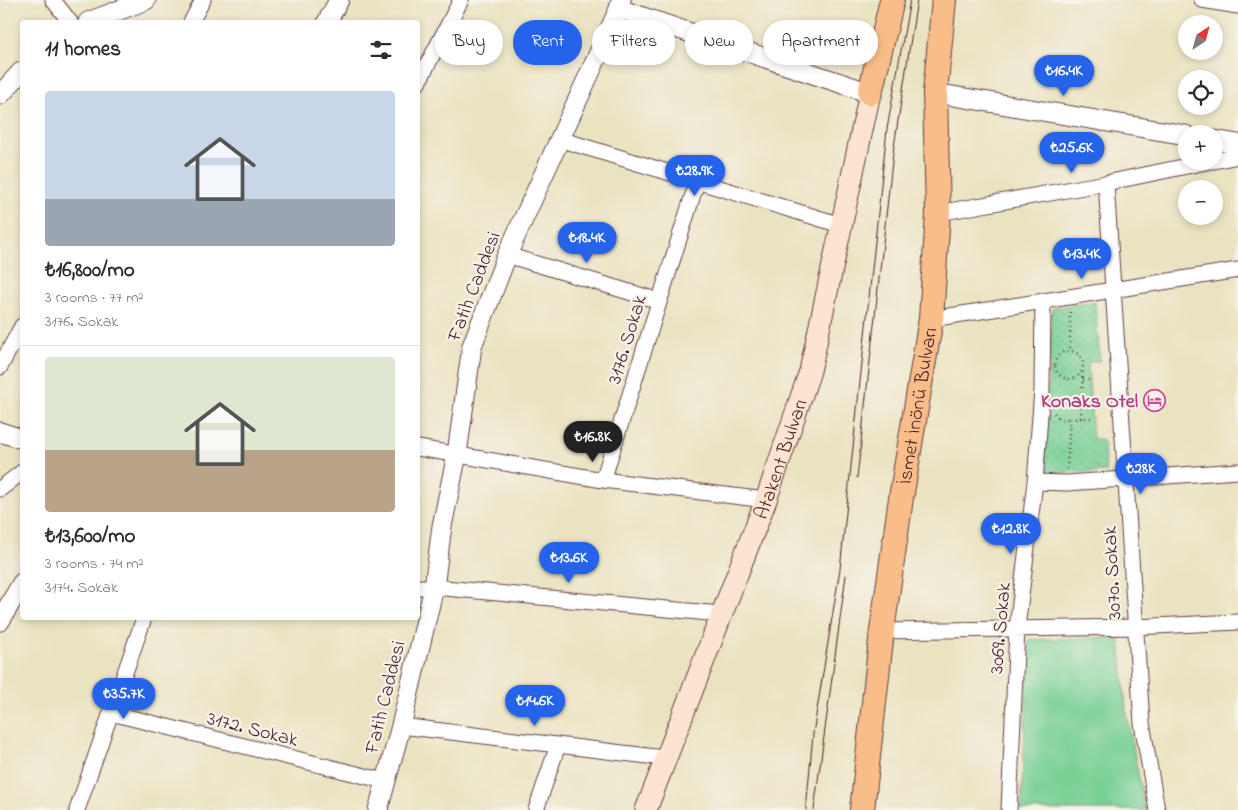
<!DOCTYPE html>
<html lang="en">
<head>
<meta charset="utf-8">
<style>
  :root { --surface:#fff; --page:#f7f7f7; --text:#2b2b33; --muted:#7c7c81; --line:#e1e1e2; --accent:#2563eb }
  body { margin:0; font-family:"Indie Flower",sans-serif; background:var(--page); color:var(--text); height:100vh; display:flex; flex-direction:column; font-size:19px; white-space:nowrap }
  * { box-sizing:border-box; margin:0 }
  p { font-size:16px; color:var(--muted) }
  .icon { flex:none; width:28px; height:28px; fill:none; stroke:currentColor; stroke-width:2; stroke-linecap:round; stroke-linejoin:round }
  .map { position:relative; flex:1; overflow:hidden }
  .sheet { position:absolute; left:20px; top:20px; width:400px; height:600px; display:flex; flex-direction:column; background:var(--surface); border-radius:5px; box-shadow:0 2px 8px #0003 }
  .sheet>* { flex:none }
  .guide { position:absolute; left:435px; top:20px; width:475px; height:45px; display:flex; gap:10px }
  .needle { width:32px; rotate:36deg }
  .fabs { position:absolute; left:1178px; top:15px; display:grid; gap:10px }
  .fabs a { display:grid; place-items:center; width:45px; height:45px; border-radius:50%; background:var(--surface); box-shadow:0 2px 8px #0003; font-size:25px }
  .price { position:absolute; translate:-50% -42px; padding:0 11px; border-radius:18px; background:var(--accent); color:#fff; font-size:16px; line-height:32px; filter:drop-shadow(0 1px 2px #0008) }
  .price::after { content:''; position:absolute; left:50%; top:30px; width:15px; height:11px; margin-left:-8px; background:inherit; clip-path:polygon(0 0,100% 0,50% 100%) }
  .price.current { background:#222; color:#fff }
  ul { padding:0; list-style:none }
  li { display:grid; align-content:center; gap:10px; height:265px; padding:0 25px }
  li+li { border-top:1px solid var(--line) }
  li span { display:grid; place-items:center; height:155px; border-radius:5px; color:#555 }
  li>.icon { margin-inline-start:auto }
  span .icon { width:90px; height:90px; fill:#fffc; stroke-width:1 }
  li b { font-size:21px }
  h2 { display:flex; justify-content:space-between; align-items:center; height:60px; padding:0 25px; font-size:21px }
  .pill { padding:0 18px; border-radius:22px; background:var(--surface); box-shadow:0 2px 8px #0003; font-size:18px; line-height:45px }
  .pill.current { background:var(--accent); color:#fff }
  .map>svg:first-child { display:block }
  .grass { fill:#79d095; stroke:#627860 }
  .park { fill:url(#park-dots); stroke:#627860 }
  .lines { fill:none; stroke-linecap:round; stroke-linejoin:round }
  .minor-casing { stroke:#623c42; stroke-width:17 }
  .tertiary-casing { stroke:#623c42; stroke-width:21 }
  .secondary-casing { stroke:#623c42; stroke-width:23 }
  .primary-casing { stroke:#623c42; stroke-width:26 }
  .path { stroke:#623c42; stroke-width:2.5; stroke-dasharray:1 4; stroke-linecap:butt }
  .minor { stroke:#fff; stroke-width:15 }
  .tertiary { stroke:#fff; stroke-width:19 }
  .secondary { stroke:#fce5d0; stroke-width:21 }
  .primary { stroke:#f8bd89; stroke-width:24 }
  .tram { stroke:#4a1f2b; stroke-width:1 }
  .labels { text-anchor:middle; stroke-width:4.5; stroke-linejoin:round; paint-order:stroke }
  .street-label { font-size:20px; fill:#4a1f2b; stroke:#f7f3e8 }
  .hotel-label { font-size:20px; font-weight:bold; fill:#b23c85; stroke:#f7f3e8; text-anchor:end }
</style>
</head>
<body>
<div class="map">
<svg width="1238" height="810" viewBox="0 0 1238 810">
  <defs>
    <pattern id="park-dots" width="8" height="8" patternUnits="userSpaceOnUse" patternTransform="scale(1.25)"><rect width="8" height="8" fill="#79d095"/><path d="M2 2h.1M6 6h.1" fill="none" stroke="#6ab281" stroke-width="1.8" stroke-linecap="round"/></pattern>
  </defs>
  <rect width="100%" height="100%" fill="#f7f3e8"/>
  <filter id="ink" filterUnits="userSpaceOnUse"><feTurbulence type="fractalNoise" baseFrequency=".02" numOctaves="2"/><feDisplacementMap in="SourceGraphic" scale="10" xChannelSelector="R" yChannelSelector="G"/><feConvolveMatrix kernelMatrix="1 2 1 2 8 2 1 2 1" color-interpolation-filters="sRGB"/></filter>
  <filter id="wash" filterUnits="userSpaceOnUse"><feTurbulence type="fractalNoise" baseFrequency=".0096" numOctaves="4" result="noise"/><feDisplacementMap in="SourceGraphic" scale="20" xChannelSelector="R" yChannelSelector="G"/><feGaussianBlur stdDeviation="1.12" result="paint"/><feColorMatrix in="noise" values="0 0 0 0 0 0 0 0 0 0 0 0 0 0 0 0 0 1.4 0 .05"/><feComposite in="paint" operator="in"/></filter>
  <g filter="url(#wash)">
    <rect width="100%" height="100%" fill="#eae3c1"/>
    <path class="grass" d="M 1120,637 L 1126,709 L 1145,810 L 1021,810 L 1029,640 Z"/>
    <path class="park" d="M 1095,302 L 1100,361 L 1088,362 L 1093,439 L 1103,439 L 1106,472 L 1044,473 L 1052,308 Z"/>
  </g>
  <g filter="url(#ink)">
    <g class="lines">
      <defs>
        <path id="minor" d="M 53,0 L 70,22
          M 1202,0 L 1238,6
          M 191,22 L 203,0
          M 418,83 L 461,0
          M 559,139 L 841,225
          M 1214,161 L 1238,156
          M 1106,183 L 1142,723 L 1157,810
          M 938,213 L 1106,183 L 1211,161
          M 507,255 L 659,301
          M 931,319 L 1238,270
          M 0,367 L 22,326
          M 418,448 L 603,480 L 766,500
          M 603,480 L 697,182
          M 1035,482 L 1067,483 L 1238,471
          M 0,489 L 22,472
          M 418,587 L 434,587 L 720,614
          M 882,631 L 1134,627 L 1238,622
          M 111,713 L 385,781
          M 401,726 L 664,758
          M 77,810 L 144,618
          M 536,810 L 558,745
          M 1009,810 L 1017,628 L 1035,482 L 1042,390 L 1043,301"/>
        <path id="tertiary" d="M 619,9 L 870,93
          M 88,22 L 146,0
          M 327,22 L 339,0
          M 935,93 L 1186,135
          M 0,95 L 22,71
          M 1214,140 L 1238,144
          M 0,432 L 22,439
          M 0,621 L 22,583
          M 378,810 L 401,726 L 434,587 L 442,526 L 457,454 L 472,346 L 507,255 L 619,9 L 621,0"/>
        <g id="secondary">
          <path id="s1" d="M 646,810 L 766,500 L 810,371 L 870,93"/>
        </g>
        <g id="primary">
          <path d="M 870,93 L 892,0"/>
          <path id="s2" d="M 862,810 L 882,631 L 901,498 L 931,319 L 938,213 L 935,93 L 944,0"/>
        </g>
      </defs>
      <use href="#minor" class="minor-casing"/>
      <use href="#tertiary" class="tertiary-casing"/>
      <use href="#secondary" class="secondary-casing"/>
      <use href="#primary" class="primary-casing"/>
      <path class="path" d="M 1070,312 L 1070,351
        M1055 365a14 14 0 1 1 28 0a14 14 0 1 1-28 0Z
        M 1083,380 L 1090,380
        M 1054,413 L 1060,419 L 1070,419
        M 1081,418 L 1083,369
        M 1067,469 L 1070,419 L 1092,418"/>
      <use href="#minor" class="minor"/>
      <use href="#tertiary" class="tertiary"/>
      <use href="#secondary" class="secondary"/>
      <use href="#primary" class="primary"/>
      <path class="tram" d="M 857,478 L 893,153 L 917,0
        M 806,810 L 813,734 L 840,569 L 887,129 L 910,0
        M 814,810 L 846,575"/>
    </g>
  </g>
  <defs>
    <symbol id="hotel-ring" viewBox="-11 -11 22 22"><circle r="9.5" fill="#f7f3e8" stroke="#d1479c" stroke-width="1.5"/><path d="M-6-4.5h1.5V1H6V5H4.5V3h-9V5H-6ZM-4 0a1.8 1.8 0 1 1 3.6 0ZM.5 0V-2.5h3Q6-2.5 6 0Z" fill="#d1479c"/></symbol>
  </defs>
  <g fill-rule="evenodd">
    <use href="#hotel-ring" x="1142" y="388" width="25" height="25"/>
  </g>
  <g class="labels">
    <g class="street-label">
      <text transform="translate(473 286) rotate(-69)" y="7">Fatih Caddesi</text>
      <text transform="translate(626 339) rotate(-73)" y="7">3176. Sokak</text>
      <text dy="7" stroke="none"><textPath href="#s2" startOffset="408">İsmet İnönü Bulvarı</textPath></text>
      <text dy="7" stroke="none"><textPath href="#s1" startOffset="376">Atakent Bulvarı</textPath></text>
      <text transform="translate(1111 573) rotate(-93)" y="7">3070. Sokak</text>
      <text transform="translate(999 628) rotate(-85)" y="7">3069. Sokak</text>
      <text transform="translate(384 697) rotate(-76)" y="7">Fatih Caddesi</text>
      <text transform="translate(253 728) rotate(14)" y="7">3172. Sokak</text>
    </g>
    <g class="hotel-label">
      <text x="1138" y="407">Konaks Otel</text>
    </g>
  </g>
</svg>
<div class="fabs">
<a><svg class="needle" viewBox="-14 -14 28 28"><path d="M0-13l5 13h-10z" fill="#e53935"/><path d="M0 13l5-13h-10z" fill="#7c7c81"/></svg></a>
<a><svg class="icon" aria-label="locate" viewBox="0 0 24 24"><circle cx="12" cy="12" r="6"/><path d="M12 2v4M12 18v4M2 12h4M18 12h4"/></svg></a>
<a>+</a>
<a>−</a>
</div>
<b class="price" style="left:1064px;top:97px">₺16.4K</b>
<b class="price" style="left:1072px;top:174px">₺25.6K</b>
<b class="price" style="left:695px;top:197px">₺28.9K</b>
<b class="price" style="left:587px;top:264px">₺18.4K</b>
<b class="price" style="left:1082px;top:280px">₺13.4K</b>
<b class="price current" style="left:593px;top:463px">₺16.8K</b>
<b class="price" style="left:1141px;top:495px">₺28K</b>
<b class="price" style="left:1011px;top:555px">₺12.8K</b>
<b class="price" style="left:569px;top:584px">₺13.6K</b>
<b class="price" style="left:124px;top:720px">₺35.7K</b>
<b class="price" style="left:535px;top:727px">₺14.6K</b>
<div class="guide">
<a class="pill">Buy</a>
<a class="pill current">Rent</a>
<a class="pill">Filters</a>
<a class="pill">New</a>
<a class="pill">Apartment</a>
</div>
<section class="sheet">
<h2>11 homes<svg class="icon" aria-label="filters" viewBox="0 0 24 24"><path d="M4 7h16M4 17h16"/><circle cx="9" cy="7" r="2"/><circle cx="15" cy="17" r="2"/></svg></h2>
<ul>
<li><span style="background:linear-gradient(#c9d6e8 70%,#9aa5b1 0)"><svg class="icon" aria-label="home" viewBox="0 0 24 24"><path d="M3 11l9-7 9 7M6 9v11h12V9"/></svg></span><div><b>₺16,800/mo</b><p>3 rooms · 77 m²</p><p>3176. Sokak</p></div></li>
<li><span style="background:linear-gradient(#dfe7d0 60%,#b9a48a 0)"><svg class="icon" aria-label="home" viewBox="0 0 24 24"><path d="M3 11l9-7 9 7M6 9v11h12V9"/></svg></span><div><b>₺13,600/mo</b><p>3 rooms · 74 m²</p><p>3174. Sokak</p></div></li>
</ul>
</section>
</div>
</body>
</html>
